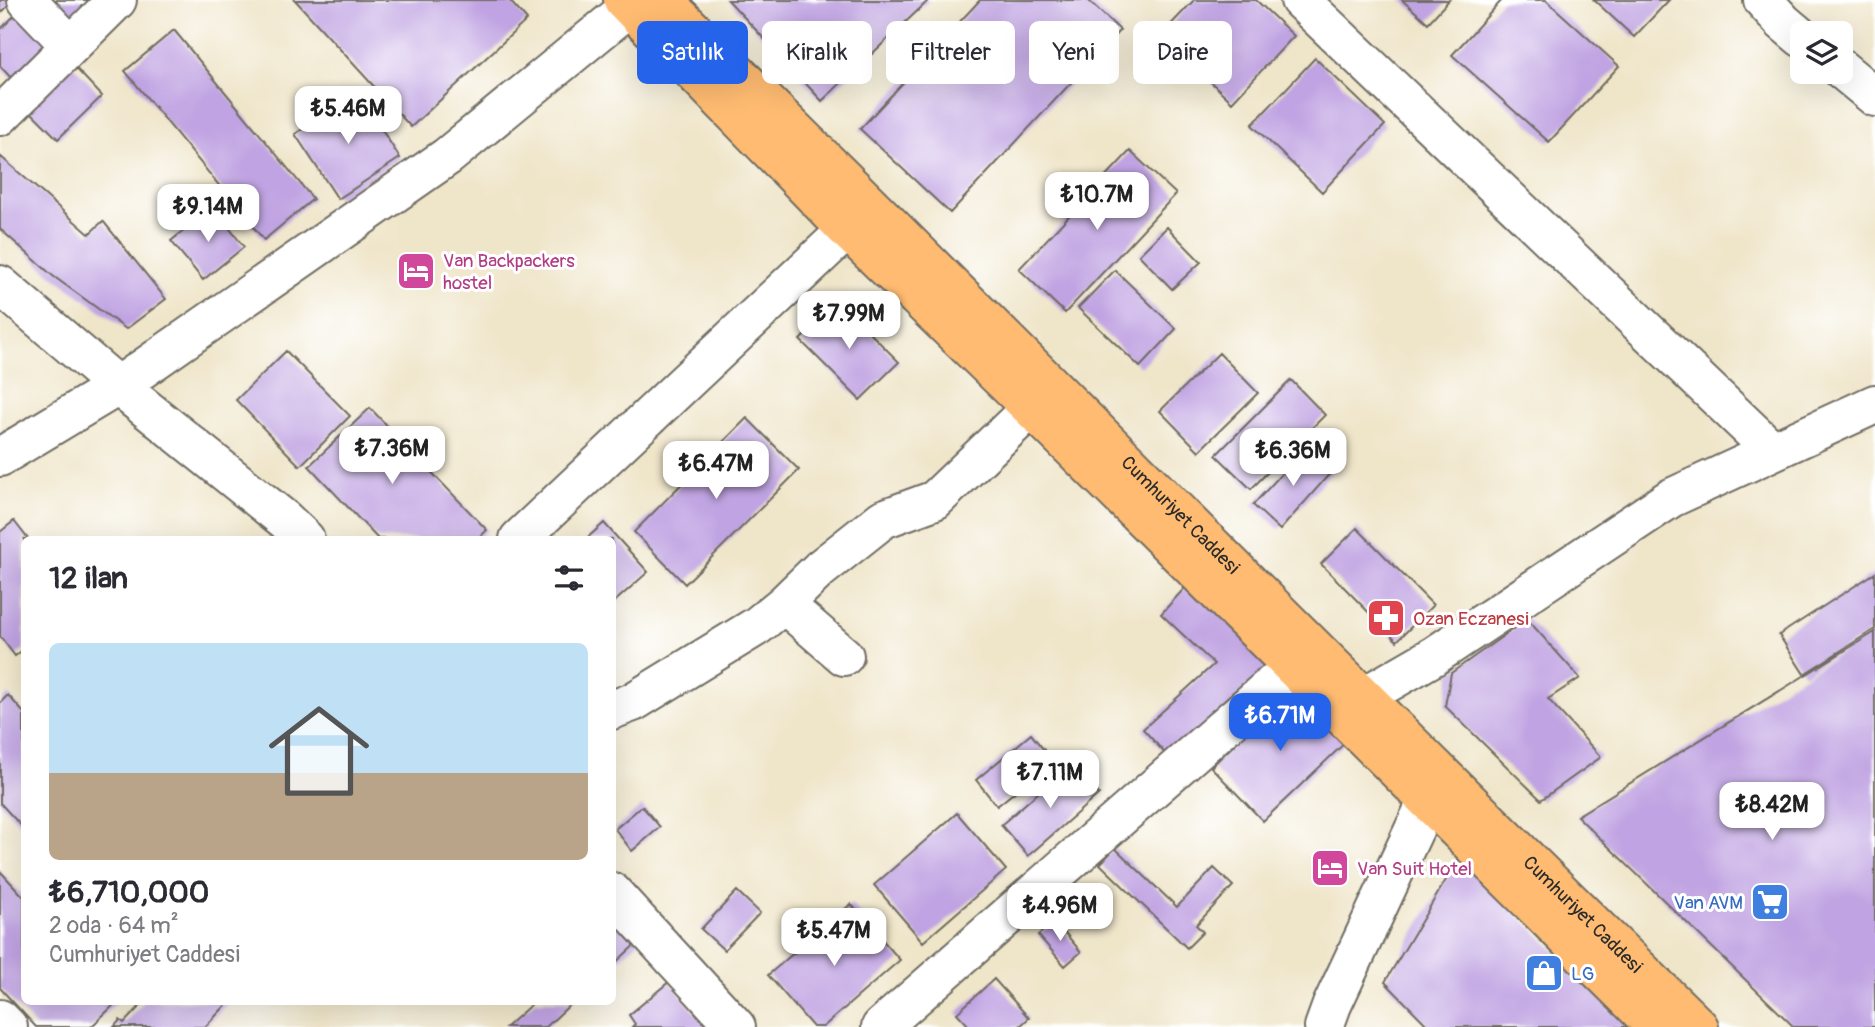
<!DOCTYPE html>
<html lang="tr">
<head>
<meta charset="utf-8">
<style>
  :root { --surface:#fff; --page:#f7f7f7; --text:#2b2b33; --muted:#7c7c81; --accent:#2563eb }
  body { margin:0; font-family:Pangolin,sans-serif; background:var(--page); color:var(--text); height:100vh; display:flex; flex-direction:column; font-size:26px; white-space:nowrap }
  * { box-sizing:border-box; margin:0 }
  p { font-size:23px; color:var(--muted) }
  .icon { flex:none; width:38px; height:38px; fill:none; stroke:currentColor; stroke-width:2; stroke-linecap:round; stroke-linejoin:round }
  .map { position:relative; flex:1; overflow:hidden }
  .drawer { position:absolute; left:21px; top:536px; width:595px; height:469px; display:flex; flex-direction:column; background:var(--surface); border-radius:10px; box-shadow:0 7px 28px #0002 }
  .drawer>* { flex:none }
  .hud { position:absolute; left:637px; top:21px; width:665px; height:63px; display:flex; gap:14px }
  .buttons { position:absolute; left:1790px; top:21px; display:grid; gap:14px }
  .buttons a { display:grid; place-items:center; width:63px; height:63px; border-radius:10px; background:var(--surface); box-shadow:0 7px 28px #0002; font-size:35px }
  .price { position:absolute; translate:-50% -60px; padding:0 16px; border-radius:14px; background:#fff; color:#222; font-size:23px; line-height:46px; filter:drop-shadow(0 2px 4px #0008) }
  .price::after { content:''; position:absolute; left:50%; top:42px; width:21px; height:16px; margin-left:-10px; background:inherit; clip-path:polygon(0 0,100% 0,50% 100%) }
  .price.current { background:var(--accent); color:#fff }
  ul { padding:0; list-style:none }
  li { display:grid; align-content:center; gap:14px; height:371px; padding:0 28px }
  li span { display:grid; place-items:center; height:217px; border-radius:10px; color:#555 }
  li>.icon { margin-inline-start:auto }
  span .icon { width:126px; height:126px; fill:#fffc; stroke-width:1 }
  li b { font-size:30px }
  h2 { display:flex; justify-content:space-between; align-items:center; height:84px; padding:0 28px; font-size:30px }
  .pill { padding:0 24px; border-radius:10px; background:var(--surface); box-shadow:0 7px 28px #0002; font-size:24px; line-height:63px }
  .pill.current { background:var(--accent); color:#fff }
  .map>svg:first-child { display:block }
  .building { fill:#c0a3e2 }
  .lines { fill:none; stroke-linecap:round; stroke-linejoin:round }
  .minor-casing { stroke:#706c62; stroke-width:42 }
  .major-casing { stroke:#706c62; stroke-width:42 }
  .minor { stroke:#fff; stroke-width:38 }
  .major { stroke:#febb71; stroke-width:38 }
  .labels { text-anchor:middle; stroke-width:6; stroke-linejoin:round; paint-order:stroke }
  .hotel-label { font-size:19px; fill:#b23c85; stroke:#fff; text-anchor:start }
  .street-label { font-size:19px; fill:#2b2b2b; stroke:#fff }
  .health-label { font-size:19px; fill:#be3a42; stroke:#fff; text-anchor:start }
  .shop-label { font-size:19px; fill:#366cbe; stroke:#fff; text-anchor:end }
</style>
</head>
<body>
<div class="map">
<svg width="1875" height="1027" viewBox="0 0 1875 1027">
  <rect width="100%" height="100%" fill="#fff"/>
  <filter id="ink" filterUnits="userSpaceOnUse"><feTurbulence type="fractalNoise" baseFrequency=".0143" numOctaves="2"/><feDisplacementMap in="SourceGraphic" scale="14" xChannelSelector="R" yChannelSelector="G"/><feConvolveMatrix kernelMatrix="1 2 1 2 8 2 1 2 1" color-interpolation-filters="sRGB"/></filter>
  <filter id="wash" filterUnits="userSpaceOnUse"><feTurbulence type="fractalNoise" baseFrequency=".00686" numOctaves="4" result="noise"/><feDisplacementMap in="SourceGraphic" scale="28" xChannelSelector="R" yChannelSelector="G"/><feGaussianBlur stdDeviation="1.57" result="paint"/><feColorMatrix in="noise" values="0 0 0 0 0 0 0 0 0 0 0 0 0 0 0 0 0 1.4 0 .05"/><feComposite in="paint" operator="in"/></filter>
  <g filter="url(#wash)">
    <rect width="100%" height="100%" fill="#efe5c9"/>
    <g id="blocks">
      <path class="building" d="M 0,0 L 8,0 L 11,3 L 0,14 Z
        M 50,0 L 103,0 L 75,26 Z
        M 295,0 L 509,0 L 527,20 L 411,127 Z
        M 728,0 L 929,0 L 822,101 Z
        M 980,0 L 1088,0 L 1120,30 L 950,213 L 860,129 Z
        M 1194,0 L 1256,0 L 1294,36 L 1232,102 L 1161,35 Z
        M 1402,0 L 1449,0 L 1428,23 Z
        M 1502,0 L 1546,0 L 1619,66 L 1549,142 L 1452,55 Z
        M 1594,0 L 1669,0 L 1634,37 Z
        M 19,11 L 50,43 L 13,80 L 0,66 L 0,30 Z
        M 174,30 L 313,199 L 264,240 L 125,71 Z
        M 1315,58 L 1385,125 L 1322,192 L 1252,125 Z
        M 70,62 L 102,96 L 58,139 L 25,106 Z
        M 358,93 L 400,158 L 338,199 L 295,134 Z
        M 1130,151 L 1176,194 L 1065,313 L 1019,269 Z
        M 0,156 L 89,234 L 103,221 L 166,299 L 126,329 L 53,276 L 0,229 Z
        M 213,207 L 244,247 L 203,280 L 171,241 Z
        M 1167,227 L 1201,262 L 1172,289 L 1139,255 Z
        M 1115,270 L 1176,329 L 1140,367 L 1078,308 Z
        M 838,301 L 899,362 L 860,400 L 800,340 Z
        M 286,351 L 350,416 L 300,466 L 236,400 Z
        M 1219,353 L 1258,393 L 1199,451 L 1160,411 Z
        M 1291,380 L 1325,415 L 1251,489 L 1216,455 Z
        M 370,408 L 487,530 L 478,539 L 378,539 L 309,466 Z
        M 747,418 L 799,470 L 685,584 L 634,532 Z
        M 1307,446 L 1333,470 L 1280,530 L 1253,505 Z
        M 14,521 L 28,539 L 24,539 L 24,649 L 15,656 L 0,636 L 0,532 Z
        M 604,523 L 648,572 L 612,604 L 612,539 L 586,539 Z
        M 1357,528 L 1433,605 L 1397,641 L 1321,564 Z
        M 1875,573 L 1875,629 L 1804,674 L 1779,635 Z
        M 1191,581 L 1276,666 L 1172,761 L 1143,729 L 1214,664 L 1161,614 Z
        M 1527,619 L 1580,678 L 1548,699 L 1601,757 L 1541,800 L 1445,706 L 1451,673 Z
        M 1875,632 L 1875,1027 L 1794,1027 L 1577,816 Z
        M 1297,684 L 1349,739 L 1263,821 L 1211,767 Z
        M 8,695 L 24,713 L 24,829 L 0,803 L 0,703 Z
        M 1031,734 L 1053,761 L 997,806 L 976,780 Z
        M 1072,763 L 1099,794 L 1028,856 L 1001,825 Z
        M 642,806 L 660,827 L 632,851 L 615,829 Z
        M 957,813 L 1006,870 L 923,942 L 874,885 Z
        M 1115,848 L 1177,907 L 1214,868 L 1233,886 L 1196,925 L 1203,932 L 1187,948 L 1100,864 Z
        M 1459,858 L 1634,1027 L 1429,1027 L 1385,982 Z
        M 0,871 L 24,897 L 24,1001 L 118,1001 L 91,1027 L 36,1027 L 0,988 Z
        M 737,891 L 760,913 L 724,950 L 701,929 Z
        M 851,904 L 900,960 L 823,1027 L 813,1027 L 768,975 Z
        M 1055,921 L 1081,952 L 1065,966 L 1038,935 Z
        M 620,922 L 639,941 L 612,966 L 612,929 Z
        M 994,979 L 1029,1018 L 1019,1027 L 970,1027 L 957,1013 Z
        M 670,981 L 707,1027 L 632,1027 L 635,1024 L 629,1015 Z
        M 145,1001 L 230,1001 L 205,1027 L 114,1027 L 120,1020 L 124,1023 Z
        M 535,1001 L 574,1001 L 546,1027 L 506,1027 Z"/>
    </g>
  </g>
  <g filter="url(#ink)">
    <use href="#blocks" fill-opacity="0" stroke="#706c62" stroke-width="2"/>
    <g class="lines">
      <defs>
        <path id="minor" d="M 27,0 L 70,45
          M 1300,0 L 1773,451
          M 1763,0 L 1783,22 L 1802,38
          M 1841,69 L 1875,97
          M 0,116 L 117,0
          M 0,285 L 118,386 L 285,520 L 305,539
          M 0,457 L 118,386 L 448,156 L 638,0
          M 519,539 L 847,230
          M 784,604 L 844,656
          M 1363,697 L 1434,656 L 1671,498 L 1875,404
          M 612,710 L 633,702 L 757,626 L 784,604 L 820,569 L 883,519 L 935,500 L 1031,408
          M 612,892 L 736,1027
          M 0,1019 L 8,1027
          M 881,1027 L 1291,668
          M 1324,1027 L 1332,1005 L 1427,802"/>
        <g id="major">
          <path d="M 623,0 L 847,230 L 1031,408 L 1656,1027"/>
          <path id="s1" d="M 663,0 C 1010,340 1350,688 1699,1027"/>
        </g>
      </defs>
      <use href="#minor" class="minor-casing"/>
      <use href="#major" class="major-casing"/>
      <use href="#minor" class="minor"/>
      <use href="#major" class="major"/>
    </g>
  </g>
  <defs>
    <symbol id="hotel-square" viewBox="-11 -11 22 22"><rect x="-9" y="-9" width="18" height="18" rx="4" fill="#d1479c" stroke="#fff"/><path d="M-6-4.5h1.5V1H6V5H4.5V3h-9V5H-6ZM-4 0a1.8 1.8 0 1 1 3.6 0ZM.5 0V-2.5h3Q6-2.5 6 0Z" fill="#fff"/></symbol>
    <symbol id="pharmacy-square" viewBox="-11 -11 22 22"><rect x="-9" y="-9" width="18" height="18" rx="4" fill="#e0444e" stroke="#fff"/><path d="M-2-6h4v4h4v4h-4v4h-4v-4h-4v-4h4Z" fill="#fff"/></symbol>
    <symbol id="supermarket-square" viewBox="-11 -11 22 22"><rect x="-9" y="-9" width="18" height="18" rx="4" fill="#3f7fe0" stroke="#fff"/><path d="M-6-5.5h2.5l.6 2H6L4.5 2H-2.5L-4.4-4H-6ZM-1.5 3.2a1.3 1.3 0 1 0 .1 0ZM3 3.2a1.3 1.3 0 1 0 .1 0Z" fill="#fff"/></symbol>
    <symbol id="shop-square" viewBox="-11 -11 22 22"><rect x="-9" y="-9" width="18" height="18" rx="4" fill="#3f7fe0" stroke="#fff"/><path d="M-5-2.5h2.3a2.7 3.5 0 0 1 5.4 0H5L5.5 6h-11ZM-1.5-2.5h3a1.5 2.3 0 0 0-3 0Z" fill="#fff"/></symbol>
  </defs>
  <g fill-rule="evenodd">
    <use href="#hotel-square" x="394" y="249" width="44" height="44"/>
    <use href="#pharmacy-square" x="1364" y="596" width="44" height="44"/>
    <use href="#hotel-square" x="1308" y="846" width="44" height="44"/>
    <use href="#supermarket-square" x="1748" y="880" width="44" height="44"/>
    <use href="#shop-square" x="1522" y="951" width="44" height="44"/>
  </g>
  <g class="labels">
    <g class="hotel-label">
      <text x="443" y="267">Van Backpackers<tspan x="443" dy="22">hostel</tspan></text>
      <text x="1357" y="875">Van Suit Hotel</text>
    </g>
    <g class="street-label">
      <text dy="7" stroke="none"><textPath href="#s1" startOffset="730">Cumhuriyet Caddesi</textPath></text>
      <text dy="7" stroke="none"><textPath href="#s1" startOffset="1297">Cumhuriyet Caddesi</textPath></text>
    </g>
    <g class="health-label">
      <text x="1413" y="625">Ozan Eczanesi</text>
    </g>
    <g class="shop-label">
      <text x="1743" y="909">Van AVM</text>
      <text x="1571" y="980" text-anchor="start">LG</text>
    </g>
  </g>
</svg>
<div class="buttons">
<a><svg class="icon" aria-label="layers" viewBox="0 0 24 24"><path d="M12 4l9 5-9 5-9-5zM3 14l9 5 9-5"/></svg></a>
</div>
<b class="price" style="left:348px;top:146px">₺5.46M</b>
<b class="price" style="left:1097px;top:232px">₺10.7M</b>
<b class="price" style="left:208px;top:244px">₺9.14M</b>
<b class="price" style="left:849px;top:351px">₺7.99M</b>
<b class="price" style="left:392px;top:486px">₺7.36M</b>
<b class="price" style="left:1293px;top:488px">₺6.36M</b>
<b class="price" style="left:716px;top:501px">₺6.47M</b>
<b class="price current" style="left:1280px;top:753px">₺6.71M</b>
<b class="price" style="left:1050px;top:810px">₺7.11M</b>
<b class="price" style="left:1772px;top:842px">₺8.42M</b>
<b class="price" style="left:1060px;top:943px">₺4.96M</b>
<b class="price" style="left:834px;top:968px">₺5.47M</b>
<div class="hud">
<a class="pill current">Satılık</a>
<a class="pill">Kiralık</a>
<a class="pill">Filtreler</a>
<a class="pill">Yeni</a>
<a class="pill">Daire</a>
</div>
<section class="drawer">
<h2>12 ilan<svg class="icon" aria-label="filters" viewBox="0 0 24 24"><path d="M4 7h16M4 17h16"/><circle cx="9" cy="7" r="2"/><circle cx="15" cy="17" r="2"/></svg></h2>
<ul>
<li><span style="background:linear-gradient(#bfe0f5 60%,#b9a48a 0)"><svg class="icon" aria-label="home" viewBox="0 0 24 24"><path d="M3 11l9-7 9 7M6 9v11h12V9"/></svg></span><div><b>₺6,710,000</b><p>2 oda · 64 m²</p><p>Cumhuriyet Caddesi</p></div></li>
</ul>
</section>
</div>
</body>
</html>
